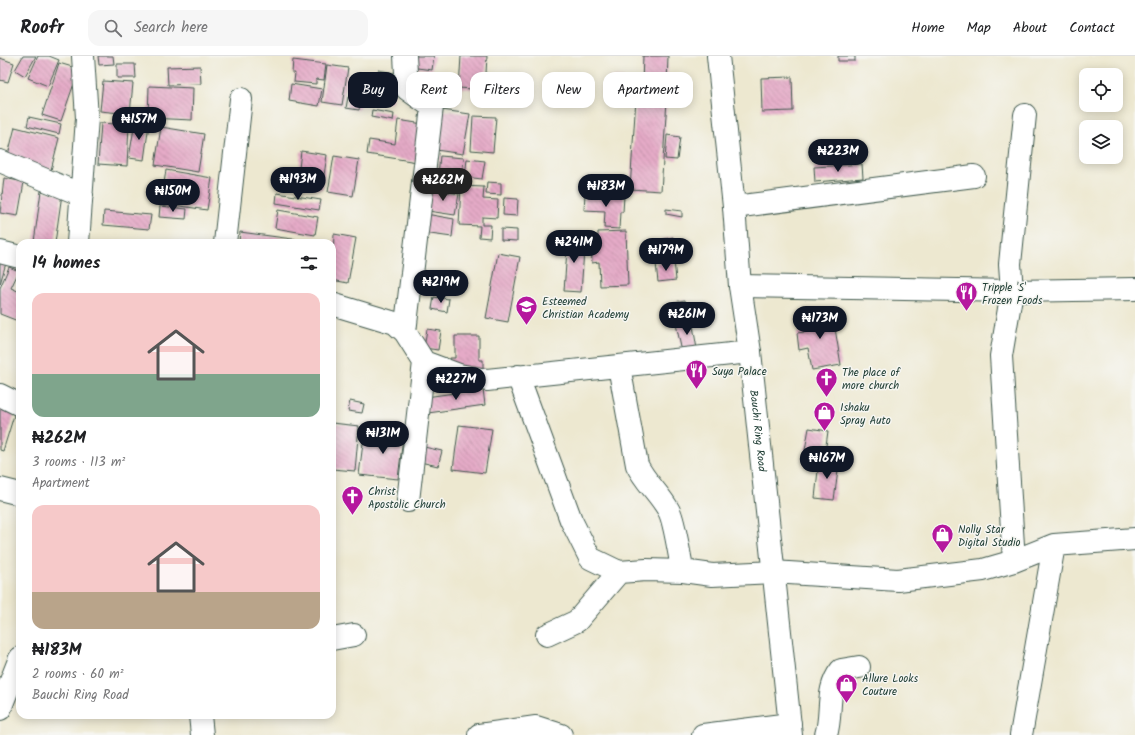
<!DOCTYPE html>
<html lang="en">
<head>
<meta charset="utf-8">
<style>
  :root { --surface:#fff; --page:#f6f6f6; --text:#202124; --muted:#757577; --line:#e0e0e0; --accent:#111827 }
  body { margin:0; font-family:Kalam,sans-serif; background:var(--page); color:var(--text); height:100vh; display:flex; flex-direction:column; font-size:15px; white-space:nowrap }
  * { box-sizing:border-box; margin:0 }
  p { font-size:13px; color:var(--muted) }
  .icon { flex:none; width:22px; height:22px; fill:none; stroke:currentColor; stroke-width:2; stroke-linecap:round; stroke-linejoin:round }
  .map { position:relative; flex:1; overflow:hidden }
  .drawer { position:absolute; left:16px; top:183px; width:320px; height:480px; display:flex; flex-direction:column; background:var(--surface); border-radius:12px; box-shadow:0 2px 10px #0003 }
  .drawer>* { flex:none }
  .guide { position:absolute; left:348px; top:16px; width:380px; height:36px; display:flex; gap:8px }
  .buttons { position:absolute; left:1079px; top:12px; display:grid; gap:8px }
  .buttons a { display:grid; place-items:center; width:44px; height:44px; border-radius:8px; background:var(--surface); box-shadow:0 2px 10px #0003; font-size:20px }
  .price { position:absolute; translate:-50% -34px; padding:0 9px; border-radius:14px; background:var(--accent); color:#fff; font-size:13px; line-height:26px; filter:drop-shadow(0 1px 2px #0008) }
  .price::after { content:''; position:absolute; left:50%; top:24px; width:12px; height:9px; margin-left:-6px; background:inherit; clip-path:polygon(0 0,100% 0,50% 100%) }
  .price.current { background:#222; color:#fff }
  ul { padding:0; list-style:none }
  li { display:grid; align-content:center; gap:8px; height:212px; padding:0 16px }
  li span { display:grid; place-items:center; height:124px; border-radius:12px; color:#555 }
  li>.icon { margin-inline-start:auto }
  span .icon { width:72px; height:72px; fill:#fffc; stroke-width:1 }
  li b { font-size:17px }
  h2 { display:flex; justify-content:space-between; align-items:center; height:48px; padding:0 16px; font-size:17px }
  .pill { padding:0 14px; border-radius:12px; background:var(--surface); box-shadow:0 2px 10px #0003; font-size:14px; line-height:36px }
  .pill.current { background:var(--accent); color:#fff }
  header { display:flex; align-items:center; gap:24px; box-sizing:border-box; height:56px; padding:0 20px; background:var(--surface); border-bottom:1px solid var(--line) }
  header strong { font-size:19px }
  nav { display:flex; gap:22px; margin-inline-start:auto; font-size:14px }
  .search { width:280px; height:36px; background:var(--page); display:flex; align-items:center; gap:10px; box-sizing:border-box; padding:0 14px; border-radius:12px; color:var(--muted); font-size:15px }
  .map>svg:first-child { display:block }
  .building { fill:url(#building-back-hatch) }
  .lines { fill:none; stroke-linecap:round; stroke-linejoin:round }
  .minor-casing { stroke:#3e574b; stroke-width:24 }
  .major-casing { stroke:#3e574b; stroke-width:24 }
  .minor { stroke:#fff; stroke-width:22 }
  .major { stroke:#fff; stroke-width:22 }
  .labels { text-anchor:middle; stroke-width:3; stroke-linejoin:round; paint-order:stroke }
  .poi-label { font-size:11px; fill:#1f3d34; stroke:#f6f6f2; text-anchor:start }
  .street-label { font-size:11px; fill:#1f3d34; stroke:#f6f6f2 }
</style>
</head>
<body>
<header>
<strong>Roofr</strong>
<div class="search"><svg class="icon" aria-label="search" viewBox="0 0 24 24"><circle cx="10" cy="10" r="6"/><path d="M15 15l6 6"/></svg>Search here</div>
<nav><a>Home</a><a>Map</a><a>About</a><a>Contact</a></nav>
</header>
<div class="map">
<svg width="1135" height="679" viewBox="0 0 1135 679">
  <defs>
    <pattern id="building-back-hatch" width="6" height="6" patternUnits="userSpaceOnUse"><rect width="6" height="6" fill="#e5aac7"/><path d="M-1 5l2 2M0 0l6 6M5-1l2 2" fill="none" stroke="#b98ca2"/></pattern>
  </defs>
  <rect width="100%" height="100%" fill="#f6f6f2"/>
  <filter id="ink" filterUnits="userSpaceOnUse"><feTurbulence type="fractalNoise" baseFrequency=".025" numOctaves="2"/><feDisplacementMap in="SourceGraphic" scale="8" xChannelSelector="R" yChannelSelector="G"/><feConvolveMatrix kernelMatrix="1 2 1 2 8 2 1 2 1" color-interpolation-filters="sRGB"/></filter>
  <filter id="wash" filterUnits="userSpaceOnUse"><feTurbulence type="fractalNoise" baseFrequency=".012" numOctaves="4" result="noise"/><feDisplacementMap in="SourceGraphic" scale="16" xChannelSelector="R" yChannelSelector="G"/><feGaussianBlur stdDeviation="0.9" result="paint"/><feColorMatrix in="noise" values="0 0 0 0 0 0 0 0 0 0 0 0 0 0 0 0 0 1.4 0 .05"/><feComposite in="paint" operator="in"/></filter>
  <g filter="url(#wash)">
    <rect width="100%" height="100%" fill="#ede8d0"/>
    <g id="blocks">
      <path class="building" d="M 23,0 L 36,0 L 25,20 L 15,14 Z
        M 38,0 L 49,0 L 59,4 L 48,30 L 28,22 Z
        M 98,0 L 113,0 L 114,8 L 99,9 Z
        M 411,0 L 434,0 L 432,14 L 410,11 Z
        M 461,0 L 487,0 L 485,34 L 459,32 Z
        M 643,0 L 668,0 L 667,28 L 642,27 Z
        M 838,0 L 855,0 L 855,5 L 838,5 Z
        M 0,2 L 14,7 L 8,26 L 0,24 Z
        M 293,4 L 326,8 L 324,24 L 316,23 L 316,28 L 294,26 L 295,17 L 292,17 Z
        M 59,7 L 79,13 L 61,65 L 42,59 Z
        M 117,8 L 135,8 L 136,22 L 117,22 Z
        M 327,9 L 348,12 L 342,49 L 322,46 Z
        M 200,10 L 201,28 L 168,29 L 167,11 Z
        M 378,14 L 396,17 L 392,47 L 379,45 L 379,47 L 361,43 L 359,54 L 346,52 L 348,41 L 356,42 L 359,17 L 375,19 L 372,43 L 373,43 Z
        M 609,21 L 625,22 L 625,31 L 609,31 Z
        M 792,21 L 793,55 L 762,56 L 761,22 Z
        M 103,25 L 133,27 L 130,58 L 100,55 Z
        M 291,28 L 322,33 L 319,50 L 289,45 Z
        M 149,30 L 193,32 L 192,64 L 148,62 Z
        M 636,42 L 667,44 L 661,135 L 630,133 Z
        M 372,54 L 394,58 L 393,65 L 371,61 Z
        M 442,54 L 470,58 L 463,98 L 436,94 Z
        M 473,60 L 496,61 L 493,96 L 471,94 Z
        M 29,61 L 61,68 L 59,78 L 27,70 Z
        M 398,64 L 423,68 L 417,106 L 367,98 L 369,84 L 395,88 Z
        M 135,66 L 149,68 L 144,104 L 129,102 Z
        M 101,67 L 129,69 L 127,110 L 98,108 Z
        M 15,71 L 59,82 L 51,114 L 7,103 Z
        M 161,71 L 204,78 L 198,116 L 155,109 Z
        M 667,79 L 680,81 L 677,104 L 665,103 Z
        M 301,95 L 327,99 L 322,133 L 297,130 Z
        M 334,100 L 359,104 L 353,140 L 328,136 Z
        M 440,100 L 464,102 L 462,121 L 438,118 Z
        M 467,103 L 485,105 L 482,123 L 465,121 Z
        M 862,108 L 863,122 L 815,126 L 814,111 Z
        M 166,114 L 212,122 L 207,154 L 161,147 Z
        M 4,122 L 24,126 L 18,160 L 0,157 Z
        M 487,126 L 501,127 L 501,139 L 486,138 Z
        M 461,130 L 484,131 L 483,143 L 498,144 L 497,162 L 482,161 L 482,169 L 491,169 L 490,182 L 479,181 L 480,170 L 459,169 Z
        M 431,133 L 459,138 L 455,159 L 428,155 Z
        M 41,135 L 62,138 L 55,187 L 34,186 Z
        M 277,137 L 321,144 L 319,154 L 276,147 Z
        M 585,138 L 624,140 L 623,156 L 620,156 L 619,173 L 604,172 L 605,155 L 584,154 Z
        M 504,142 L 518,143 L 517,160 L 503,159 Z
        M 160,150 L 187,153 L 186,163 L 159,161 Z
        M 666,153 L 682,155 L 682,161 L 666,158 Z
        M 278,154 L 318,161 L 315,179 L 275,172 Z
        M 104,155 L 151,159 L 149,173 L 103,169 Z
        M 426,158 L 454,163 L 452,181 L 423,177 Z
        M 501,173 L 517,174 L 517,185 L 501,184 Z
        M 626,175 L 628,229 L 600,230 L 599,206 L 592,207 L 591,186 L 598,185 L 598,176 Z
        M 240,176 L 315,186 L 315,187 L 239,186 Z
        M 334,178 L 356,182 L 348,227 L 332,224 Z
        M 550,179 L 559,180 L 558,195 L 549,194 Z
        M 568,180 L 585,181 L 581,236 L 564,235 Z
        M 673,181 L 675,189 L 661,192 L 660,184 Z
        M 498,197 L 520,201 L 508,266 L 486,262 Z
        M 0,205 L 6,207 L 0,228 Z
        M 674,205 L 676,224 L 658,226 L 656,207 Z
        M 9,211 L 19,215 L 11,232 L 20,236 L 20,260 L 18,265 L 0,258 L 0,232 Z
        M 434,241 L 449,243 L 447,256 L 432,253 Z
        M 685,244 L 688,260 L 677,262 L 674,246 Z
        M 832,254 L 841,309 L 812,314 L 808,292 L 799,294 L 797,277 L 805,276 L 802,258 Z
        M 692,264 L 697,293 L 682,296 L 676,268 Z
        M 427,273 L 441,275 L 438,294 L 424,292 Z
        M 455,280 L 479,280 L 479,304 L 483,304 L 483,315 L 450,313 L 450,302 L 455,302 Z
        M 483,333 L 485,349 L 428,357 L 426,341 Z
        M 350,345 L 364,348 L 362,357 L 348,355 Z
        M 0,352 L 15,356 L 3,395 L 0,394 Z
        M 332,367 L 359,370 L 355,415 L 332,413 Z
        M 459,369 L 492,373 L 485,417 L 453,413 Z
        M 383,370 L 404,373 L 398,423 L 359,419 L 363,387 L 381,389 Z
        M 809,372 L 828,375 L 825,397 L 805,394 Z
        M 424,391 L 442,395 L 438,410 L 420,406 Z
        M 819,405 L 839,407 L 834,444 L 815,442 Z"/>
    </g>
  </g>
  <g filter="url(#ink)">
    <use href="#blocks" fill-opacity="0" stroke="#3e574b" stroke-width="1"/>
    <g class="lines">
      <defs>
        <path id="minor" d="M 405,0 L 407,33 L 432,51 L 405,276
          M 0,105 L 82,139
          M 734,151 L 974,120
          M 78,187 L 87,62 L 83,0
          M 225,187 L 241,43
          M 0,196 L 20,201
          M 740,230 L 1012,235 L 1135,233
          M 332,248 L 395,267 L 405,276 L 424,306 L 459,319 L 487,324 L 750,296
          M 619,310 L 637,409 C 645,426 660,438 669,455 C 675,466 679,500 683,515
          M 518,320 L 571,464 L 590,502 L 619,516 L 646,514 L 683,515 L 712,519 L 773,516 L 898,524 L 983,514 L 1014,505 L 1054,489 L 1135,483
          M 0,339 L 20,349
          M 0,433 L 20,438
          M 408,445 L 424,306
          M 1014,505 L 1001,300 L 1012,235 L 1010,208 L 1025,59
          M 547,579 L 577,565 L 619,516
          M 332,583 L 354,579
          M 0,653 L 20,602
          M 200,659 L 202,679
          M 479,679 L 536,671 L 561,679
          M 703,679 L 790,668
          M 826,679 C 833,657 825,634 841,614 L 859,611
          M 1021,679 L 1054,489"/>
        <g id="major">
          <path id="s1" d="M 718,0 L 734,151 L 740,230 L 750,296 L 791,679"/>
        </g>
      </defs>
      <use href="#minor" class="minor-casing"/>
      <use href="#major" class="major-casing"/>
      <use href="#minor" class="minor"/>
      <use href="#major" class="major"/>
    </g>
  </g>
  <defs>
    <symbol id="restaurant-pin" viewBox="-11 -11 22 30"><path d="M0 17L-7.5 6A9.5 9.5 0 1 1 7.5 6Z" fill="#b5179e" stroke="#f6f6f2"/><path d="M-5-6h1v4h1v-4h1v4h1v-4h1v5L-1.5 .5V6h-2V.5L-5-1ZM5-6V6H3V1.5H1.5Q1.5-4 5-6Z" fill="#fff"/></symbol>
    <symbol id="school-pin" viewBox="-11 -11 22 30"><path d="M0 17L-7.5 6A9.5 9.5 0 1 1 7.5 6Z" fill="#b5179e" stroke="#f6f6f2"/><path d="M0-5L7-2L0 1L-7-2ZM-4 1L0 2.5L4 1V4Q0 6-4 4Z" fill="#fff"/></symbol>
    <symbol id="church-pin" viewBox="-11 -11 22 30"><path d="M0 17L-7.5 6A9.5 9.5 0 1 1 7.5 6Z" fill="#b5179e" stroke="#f6f6f2"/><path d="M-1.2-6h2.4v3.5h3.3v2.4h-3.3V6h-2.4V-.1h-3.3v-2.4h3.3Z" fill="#fff"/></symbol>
    <symbol id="shop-pin" viewBox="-11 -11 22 30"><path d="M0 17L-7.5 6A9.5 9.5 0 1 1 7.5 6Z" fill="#b5179e" stroke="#f6f6f2"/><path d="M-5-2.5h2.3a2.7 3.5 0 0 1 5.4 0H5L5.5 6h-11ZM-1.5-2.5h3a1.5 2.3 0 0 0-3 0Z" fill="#fff"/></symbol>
  </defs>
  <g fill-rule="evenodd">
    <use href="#restaurant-pin" x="954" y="224" width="25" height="34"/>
    <use href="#school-pin" x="514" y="238" width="25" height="34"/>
    <use href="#restaurant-pin" x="684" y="302" width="25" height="34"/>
    <use href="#church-pin" x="814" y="310" width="25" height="34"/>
    <use href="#shop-pin" x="812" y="344" width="25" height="34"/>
    <use href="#church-pin" x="340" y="428" width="25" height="34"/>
    <use href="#shop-pin" x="930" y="466" width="25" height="34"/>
    <use href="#shop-pin" x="834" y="616" width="25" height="34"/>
  </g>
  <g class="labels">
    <g class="poi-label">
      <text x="982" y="235">Tripple 'S'<tspan x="982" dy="13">Frozen Foods</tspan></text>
      <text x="542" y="249">Esteemed<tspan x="542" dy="13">Christian Academy</tspan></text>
      <text x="712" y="319">Suya Palace</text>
      <text x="842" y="320">The place of<tspan x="842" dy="13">more church</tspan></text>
      <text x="840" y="355">Ishaku<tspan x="840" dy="13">Spray Auto</tspan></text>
      <text x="368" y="439">Christ<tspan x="368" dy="13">Apostolic Church</tspan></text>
      <text x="958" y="477">Nolly Star<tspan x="958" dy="13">Digital Studio</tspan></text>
      <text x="862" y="626">Allure Looks<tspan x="862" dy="13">Couture</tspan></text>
    </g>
    <g class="street-label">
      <text dy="4" stroke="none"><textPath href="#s1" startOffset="377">Bauchi Ring Road</textPath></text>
    </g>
  </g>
</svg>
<div class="buttons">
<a><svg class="icon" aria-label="locate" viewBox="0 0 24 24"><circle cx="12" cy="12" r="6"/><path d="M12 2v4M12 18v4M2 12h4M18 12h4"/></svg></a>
<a><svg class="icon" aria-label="layers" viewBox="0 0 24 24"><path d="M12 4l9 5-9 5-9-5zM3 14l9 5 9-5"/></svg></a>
</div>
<b class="price" style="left:139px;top:85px">₦157M</b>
<b class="price" style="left:838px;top:117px">₦223M</b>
<b class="price" style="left:298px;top:145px">₦193M</b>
<b class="price current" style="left:443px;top:146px">₦262M</b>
<b class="price" style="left:606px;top:152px">₦183M</b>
<b class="price" style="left:173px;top:157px">₦150M</b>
<b class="price" style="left:574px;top:208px">₦241M</b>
<b class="price" style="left:666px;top:216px">₦179M</b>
<b class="price" style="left:441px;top:248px">₦219M</b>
<b class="price" style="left:687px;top:280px">₦261M</b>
<b class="price" style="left:820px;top:284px">₦173M</b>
<b class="price" style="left:456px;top:345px">₦227M</b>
<b class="price" style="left:383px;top:399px">₦131M</b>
<b class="price" style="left:827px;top:424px">₦167M</b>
<div class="guide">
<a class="pill current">Buy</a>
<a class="pill">Rent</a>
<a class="pill">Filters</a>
<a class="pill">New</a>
<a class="pill">Apartment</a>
</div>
<section class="drawer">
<h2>14 homes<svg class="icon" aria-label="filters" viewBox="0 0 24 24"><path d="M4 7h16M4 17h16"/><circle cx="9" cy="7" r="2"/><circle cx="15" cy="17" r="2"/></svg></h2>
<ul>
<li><span style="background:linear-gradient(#f6c9c9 65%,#7fa58c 0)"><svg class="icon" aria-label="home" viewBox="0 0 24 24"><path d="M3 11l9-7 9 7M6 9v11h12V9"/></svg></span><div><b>₦262M</b><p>3 rooms · 113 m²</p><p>Apartment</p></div></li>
<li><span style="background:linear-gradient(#f6c9c9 70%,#b9a48a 0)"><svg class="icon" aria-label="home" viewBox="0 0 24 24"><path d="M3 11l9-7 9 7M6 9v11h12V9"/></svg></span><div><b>₦183M</b><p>2 rooms · 60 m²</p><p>Bauchi Ring Road</p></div></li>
</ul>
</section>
</div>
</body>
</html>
